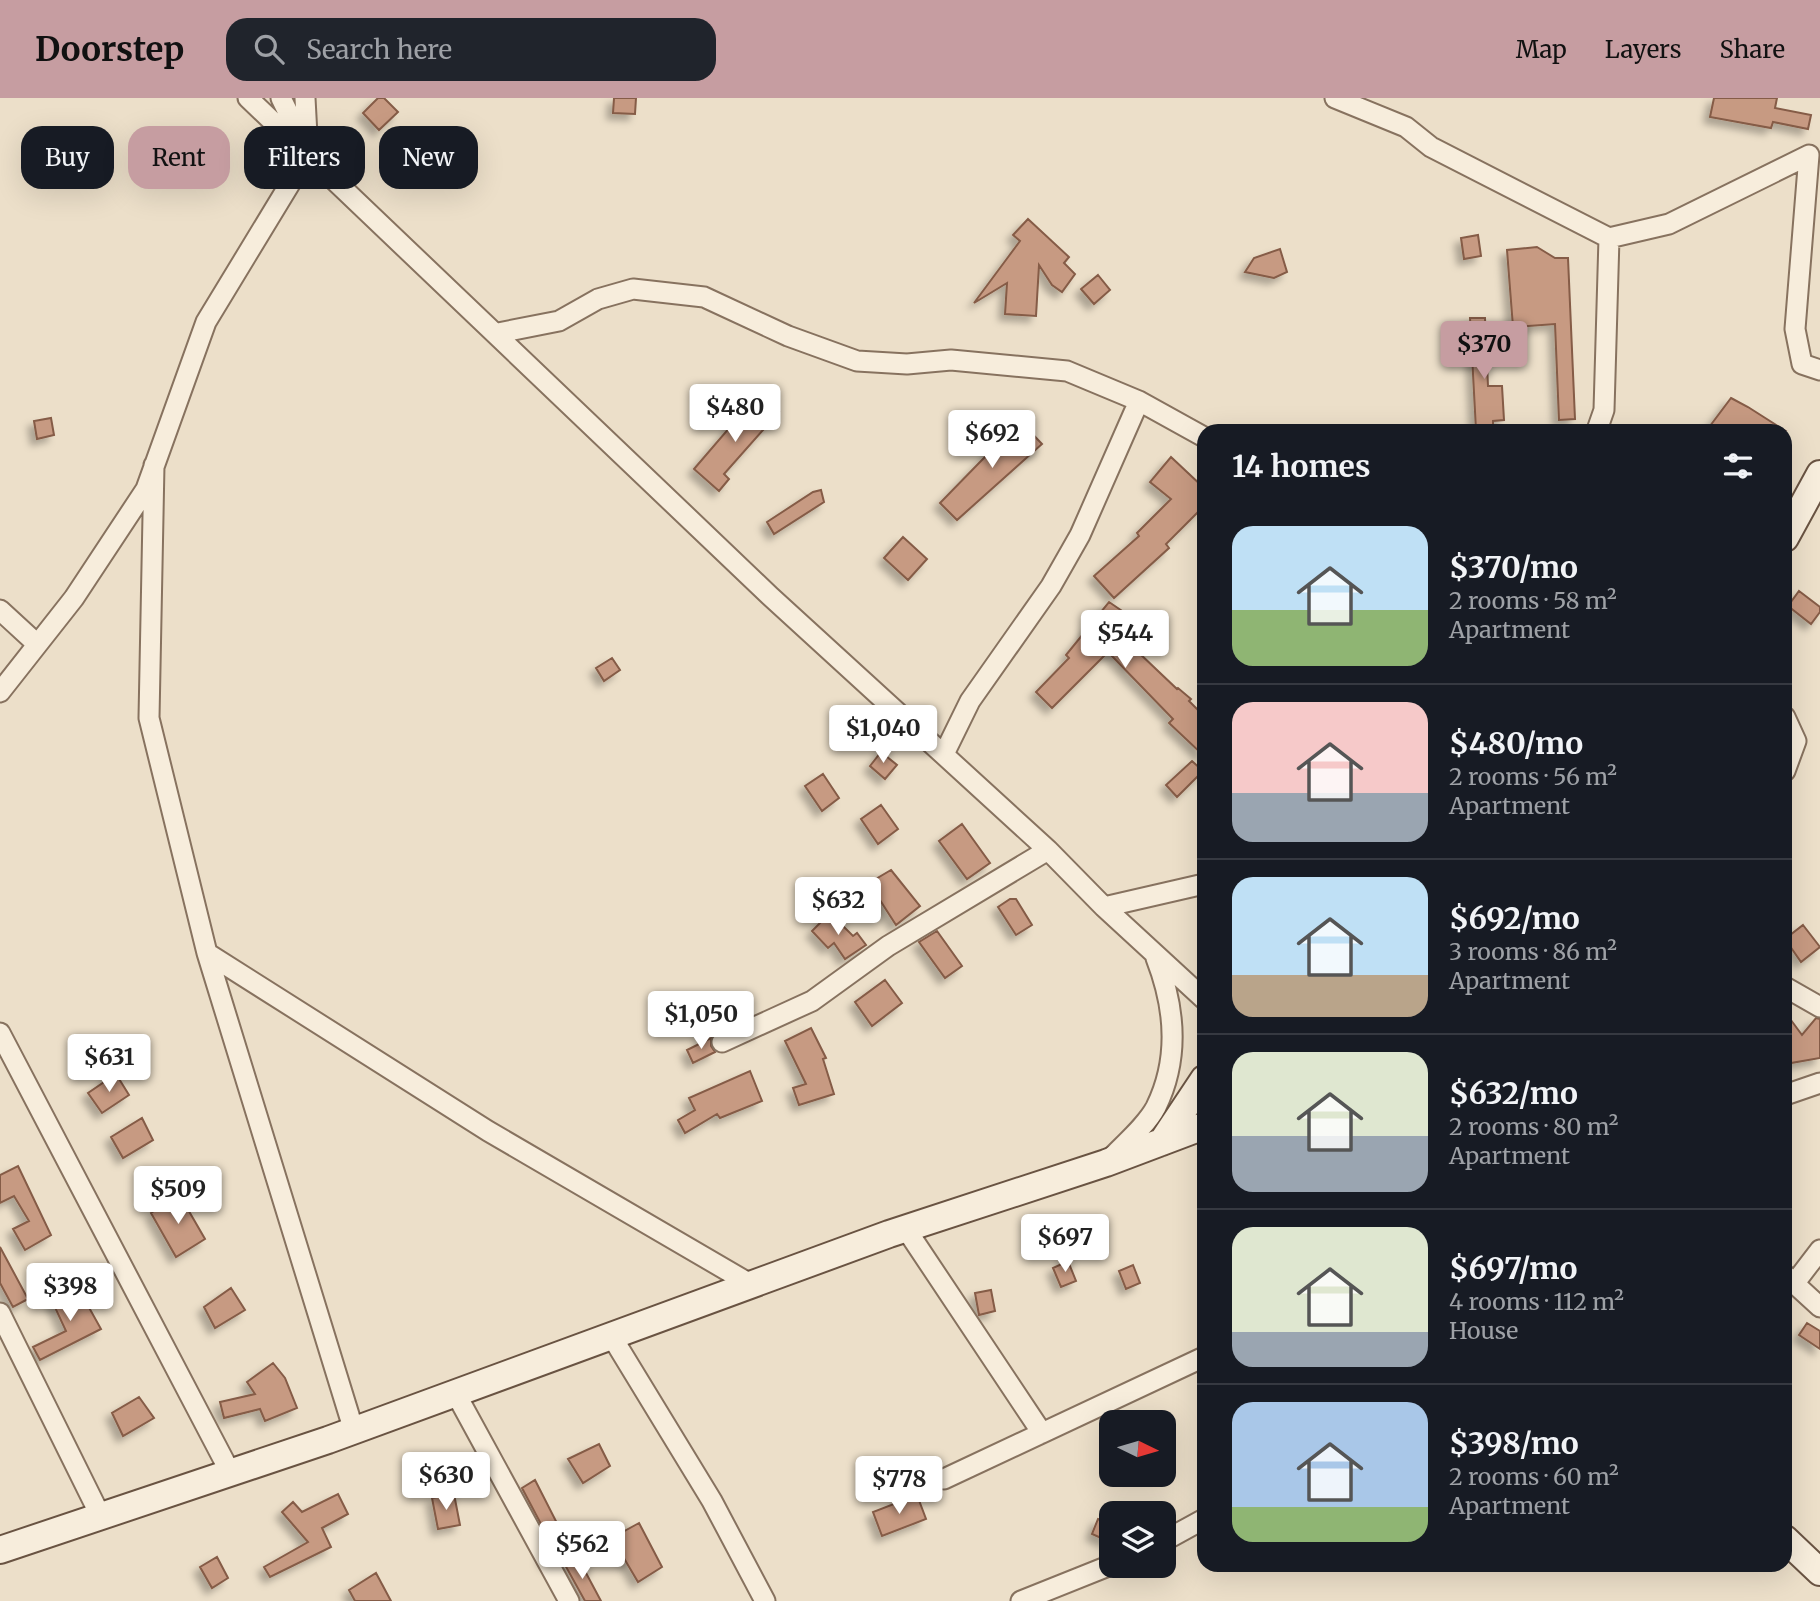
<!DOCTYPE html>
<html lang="en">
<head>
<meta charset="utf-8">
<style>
  :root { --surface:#171b24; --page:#20242c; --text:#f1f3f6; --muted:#9ea1a6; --line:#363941; --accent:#c69da1 }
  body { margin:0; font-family:Merriweather,serif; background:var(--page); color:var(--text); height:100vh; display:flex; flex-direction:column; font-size:26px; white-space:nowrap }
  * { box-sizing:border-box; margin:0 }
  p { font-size:23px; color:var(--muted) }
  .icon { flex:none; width:38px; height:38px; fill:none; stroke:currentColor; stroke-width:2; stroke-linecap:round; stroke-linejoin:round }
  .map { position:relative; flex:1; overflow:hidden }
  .side { position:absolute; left:1197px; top:326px; width:595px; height:1148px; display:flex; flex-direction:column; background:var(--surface); border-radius:21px; box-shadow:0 7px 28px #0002 }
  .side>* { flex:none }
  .top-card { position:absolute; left:21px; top:28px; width:665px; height:63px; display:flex; gap:14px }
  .needle { width:46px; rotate:95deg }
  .fabs { position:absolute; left:1099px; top:1312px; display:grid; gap:14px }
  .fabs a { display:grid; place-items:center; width:77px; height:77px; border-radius:14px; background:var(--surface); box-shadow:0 7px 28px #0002; font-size:35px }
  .price { position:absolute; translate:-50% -60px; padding:0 16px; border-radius:7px; background:#fff; color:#222; font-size:23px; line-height:46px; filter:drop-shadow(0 2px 4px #0008) }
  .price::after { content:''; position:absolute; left:50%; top:42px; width:21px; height:16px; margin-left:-10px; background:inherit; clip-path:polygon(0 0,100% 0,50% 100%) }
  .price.on { background:var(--accent); color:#111 }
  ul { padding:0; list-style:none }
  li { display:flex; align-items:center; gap:21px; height:175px; padding:0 35px }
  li+li { border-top:2px solid var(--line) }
  li span { display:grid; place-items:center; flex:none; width:196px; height:140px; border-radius:21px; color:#555 }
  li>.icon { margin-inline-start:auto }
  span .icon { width:84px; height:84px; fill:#fffc; stroke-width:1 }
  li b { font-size:30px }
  h2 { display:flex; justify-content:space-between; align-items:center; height:84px; padding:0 35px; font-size:30px }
  .chip { padding:0 24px; border-radius:21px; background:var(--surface); box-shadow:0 7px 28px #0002; font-size:24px; line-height:63px }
  .chip.on { background:var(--accent); color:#111 }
  header { display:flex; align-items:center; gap:42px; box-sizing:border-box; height:98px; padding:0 35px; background:var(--accent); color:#111 }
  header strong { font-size:33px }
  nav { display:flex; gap:38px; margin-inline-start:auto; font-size:24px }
  .search { width:490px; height:63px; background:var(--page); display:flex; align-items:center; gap:18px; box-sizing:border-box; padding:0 24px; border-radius:21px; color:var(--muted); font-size:26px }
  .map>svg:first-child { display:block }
  .building { fill:#c79a82; stroke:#855b46; stroke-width:2; filter:url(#shadow) }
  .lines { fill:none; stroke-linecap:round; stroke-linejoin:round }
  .street-casing { stroke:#87725f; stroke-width:23 }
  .secondary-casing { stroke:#695342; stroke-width:30 }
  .street { stroke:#f7eddc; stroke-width:19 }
  .secondary { stroke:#f7eddc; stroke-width:26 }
</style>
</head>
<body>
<header>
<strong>Doorstep</strong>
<div class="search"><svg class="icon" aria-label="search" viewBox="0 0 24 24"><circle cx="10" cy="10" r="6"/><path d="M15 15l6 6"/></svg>Search here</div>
<nav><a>Map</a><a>Layers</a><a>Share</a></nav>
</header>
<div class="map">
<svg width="1820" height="1503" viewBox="0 0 1820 1503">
  <defs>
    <filter id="shadow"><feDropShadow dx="-6" dy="6" stdDeviation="3.5" flood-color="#0004"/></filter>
  </defs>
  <rect width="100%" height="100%" fill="#ecdfc9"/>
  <path class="building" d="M 378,0 L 384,0 L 398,14 L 379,32 L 363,15 Z
    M 614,0 L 636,0 L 635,16 L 613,15 Z
    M 1714,0 L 1777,0 L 1775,10 L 1811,17 L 1808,31 L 1773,24 L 1771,30 L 1710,19 Z
    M 1028,121 L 1069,159 L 1064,165 L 1075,176 L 1062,194 L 1052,187 L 1039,167 L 1036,218 L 1005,216 L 1007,185 L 974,205 L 1020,143 L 1013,137 Z
    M 1478,137 L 1481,158 L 1464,161 L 1461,140 Z
    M 1537,149 L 1555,160 L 1568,160 L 1575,321 L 1559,322 L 1555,226 L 1513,229 L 1507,152 Z
    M 1280,151 L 1287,174 L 1274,180 L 1245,174 L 1254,160 Z
    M 1098,177 L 1110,192 L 1094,206 L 1081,191 Z
    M 1470,220 L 1485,220 L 1488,288 L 1502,288 L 1504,322 L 1493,323 L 1493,332 L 1476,332 Z
    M 760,299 L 779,314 L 724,376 L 729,381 L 719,393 L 694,371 L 736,322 L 740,325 Z
    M 1731,300 L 1748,309 L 1784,332 L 1707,332 Z
    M 51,320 L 54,337 L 37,341 L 34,323 Z
    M 1020,323 L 1042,346 L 957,422 L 940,405 Z
    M 1171,359 L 1204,390 L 1204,408 L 1166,446 L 1169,450 L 1114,500 L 1094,478 L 1139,438 L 1137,435 L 1171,401 L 1150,384 Z
    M 821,392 L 824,404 L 774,436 L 767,424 L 813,394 Z
    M 903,439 L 927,461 L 908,482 L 884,460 Z
    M 1799,493 L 1820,509 L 1820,514 L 1811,526 L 1788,508 Z
    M 1109,504 L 1150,532 L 1137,553 L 1177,591 L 1178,590 L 1191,601 L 1189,603 L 1204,618 L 1204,658 L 1169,625 L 1173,621 L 1108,554 L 1052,610 L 1036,594 L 1069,560 L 1066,557 Z
    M 612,560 L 620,572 L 604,583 L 596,570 Z
    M 881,654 L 897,667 L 885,681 L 870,668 Z
    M 1192,663 L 1203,673 L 1177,699 L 1166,687 Z
    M 823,676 L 839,700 L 822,713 L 805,688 Z
    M 881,707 L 898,731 L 878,746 L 861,721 Z
    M 962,726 L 990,765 L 967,781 L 939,743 Z
    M 891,772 L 920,808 L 896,827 L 869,785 Z
    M 1010,801 L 1016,801 L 1032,827 L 1016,837 L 998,809 Z
    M 830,815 L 853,838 L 857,835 L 866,847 L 845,861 L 834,845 L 828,850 L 812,833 Z
    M 1803,827 L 1820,849 L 1801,864 L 1785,841 Z
    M 937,833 L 962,868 L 945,880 L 919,844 Z
    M 885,882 L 902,905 L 872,928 L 855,904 Z
    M 1785,914 L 1802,937 L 1816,920 L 1820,921 L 1820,960 L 1791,965 L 1788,948 L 1785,949 Z
    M 811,930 L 826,960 L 823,961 L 834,996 L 799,1007 L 793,990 L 806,986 L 785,943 Z
    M 711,940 L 711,948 L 715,954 L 693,965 L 687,952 Z
    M 750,973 L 762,1003 L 720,1020 L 717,1016 L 685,1035 L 678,1022 L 695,1012 L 689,1000 Z
    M 116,976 L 129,997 L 102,1015 L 88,995 Z
    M 142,1020 L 153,1042 L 123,1060 L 111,1039 Z
    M 18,1068 L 51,1137 L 25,1152 L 13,1131 L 29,1123 L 14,1098 L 0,1105 L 0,1077 Z
    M 179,1096 L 205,1141 L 176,1159 L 151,1115 Z
    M 0,1149 L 28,1201 L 13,1209 L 0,1185 Z
    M 1068,1163 L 1076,1183 L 1061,1189 L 1053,1170 Z
    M 1133,1167 L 1140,1185 L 1126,1191 L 1119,1173 Z
    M 77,1188 L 101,1231 L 40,1262 L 33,1249 L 66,1233 L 52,1203 Z
    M 231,1190 L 245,1212 L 215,1230 L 204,1209 Z
    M 991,1192 L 995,1213 L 979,1217 L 975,1195 Z
    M 1807,1225 L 1820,1233 L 1820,1251 L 1799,1237 Z
    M 273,1265 L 285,1280 L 297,1310 L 265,1323 L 260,1311 L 224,1320 L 220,1304 L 255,1296 L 247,1284 Z
    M 139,1299 L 154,1320 L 123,1338 L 112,1315 Z
    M 599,1346 L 610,1368 L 583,1385 L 568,1361 Z
    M 535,1382 L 563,1437 L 550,1443 L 522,1390 Z
    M 338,1396 L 348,1416 L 322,1430 L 331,1449 L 270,1479 L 264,1469 L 308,1444 L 282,1414 L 293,1404 L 302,1414 Z
    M 454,1396 L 460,1427 L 438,1431 L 432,1400 Z
    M 917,1397 L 926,1421 L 882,1438 L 873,1414 Z
    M 1098,1421 L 1111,1427 L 1108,1443 L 1092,1436 Z
    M 639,1425 L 662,1469 L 638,1484 L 612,1440 Z
    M 217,1459 L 228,1480 L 212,1490 L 200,1469 Z
    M 578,1460 L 601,1503 L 585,1503 L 565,1467 Z
    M 376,1475 L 391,1503 L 355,1503 L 349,1492 Z"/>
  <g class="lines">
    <defs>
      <path id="street" d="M 248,0 L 770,498 L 1048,752 L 1104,809 L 1204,901
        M 281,0 L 303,45
        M 1335,0 L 1406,29 L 1431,49 L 1609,140
        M 498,235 L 559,223 L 598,201 L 633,191 L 704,199 L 788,238 L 857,263 L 907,266 L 951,262 L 1067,273 L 1139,303 L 1204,339
        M 1597,332 L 1604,312 L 1609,140 L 1669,126 L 1809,57 L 1795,231 L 1802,266 L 1820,272
        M 154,367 L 149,620 L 207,855 L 488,1033 L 752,1187
        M 0,512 L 37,546
        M 0,594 L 74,500 L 146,391 L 206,224 L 308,56 L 305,0
        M 1785,619 L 1796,643 L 1785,673
        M 944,656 L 970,603 L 1051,488 L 1080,437 L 1139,303
        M 1104,809 L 1204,786
        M 207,855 L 354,1333
        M 1785,889 L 1820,909
        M 0,935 L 230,1374
        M 722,944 L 812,903 L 888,848 L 1048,752
        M 1785,997 L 1820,985
        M 1108,1063 C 1123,1047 1146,1028 1156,1009 C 1180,960 1175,909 1156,860
        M 906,1131 L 1042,1335
        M 1785,1177 L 1820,1209
        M 1794,1186 L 1820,1152
        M 0,1215 L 100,1417
        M 612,1239 L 712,1403 L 765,1503
        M 456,1296 L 569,1503
        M 944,1381 L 1204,1259
        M 1164,1443 L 1204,1421
        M 1021,1503 L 1111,1467"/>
      <path id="secondary" d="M 1785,440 L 1820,376
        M 1162,1044 L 1204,981
        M 1785,1441 L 1820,1474
        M 0,1452 L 328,1342 L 889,1136 L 1106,1065 L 1204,1028"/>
    </defs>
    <use href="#street" class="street-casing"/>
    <use href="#secondary" class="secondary-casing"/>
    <use href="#street" class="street"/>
    <use href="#secondary" class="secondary"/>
  </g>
</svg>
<div class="fabs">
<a><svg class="needle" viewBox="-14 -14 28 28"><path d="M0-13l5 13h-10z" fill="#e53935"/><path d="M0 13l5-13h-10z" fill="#9ea1a6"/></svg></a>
<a><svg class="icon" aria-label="layers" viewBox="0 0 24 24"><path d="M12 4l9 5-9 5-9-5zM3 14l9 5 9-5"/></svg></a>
</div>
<b class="price on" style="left:1484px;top:283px">$370</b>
<b class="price" style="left:735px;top:346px">$480</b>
<b class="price" style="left:992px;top:372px">$692</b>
<b class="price" style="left:1125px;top:572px">$544</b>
<b class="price" style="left:883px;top:667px">$1,040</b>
<b class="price" style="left:838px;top:839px">$632</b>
<b class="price" style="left:701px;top:953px">$1,050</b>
<b class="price" style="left:109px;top:996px">$631</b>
<b class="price" style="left:178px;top:1128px">$509</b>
<b class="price" style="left:1065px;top:1176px">$697</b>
<b class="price" style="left:70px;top:1225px">$398</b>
<b class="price" style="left:446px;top:1414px">$630</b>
<b class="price" style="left:899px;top:1418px">$778</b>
<b class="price" style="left:582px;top:1483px">$562</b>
<div class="top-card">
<a class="chip">Buy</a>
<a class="chip on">Rent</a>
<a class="chip">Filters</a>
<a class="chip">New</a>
</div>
<section class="side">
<h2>14 homes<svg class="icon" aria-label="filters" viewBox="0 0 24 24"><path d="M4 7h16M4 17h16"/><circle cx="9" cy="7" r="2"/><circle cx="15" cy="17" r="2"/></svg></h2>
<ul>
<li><span style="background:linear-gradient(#bfe0f5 60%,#8fb573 0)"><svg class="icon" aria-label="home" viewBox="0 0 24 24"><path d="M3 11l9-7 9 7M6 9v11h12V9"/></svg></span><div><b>$370/mo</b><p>2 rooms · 58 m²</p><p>Apartment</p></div></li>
<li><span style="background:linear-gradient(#f6c9c9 65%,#9aa5b1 0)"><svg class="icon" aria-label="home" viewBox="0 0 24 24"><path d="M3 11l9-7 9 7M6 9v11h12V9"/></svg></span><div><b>$480/mo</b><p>2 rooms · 56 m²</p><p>Apartment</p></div></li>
<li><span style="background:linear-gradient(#bfe0f5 70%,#b9a48a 0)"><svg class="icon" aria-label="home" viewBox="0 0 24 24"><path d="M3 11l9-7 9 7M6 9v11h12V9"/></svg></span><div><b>$692/mo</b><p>3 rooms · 86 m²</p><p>Apartment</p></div></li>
<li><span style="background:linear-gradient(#dfe7d0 60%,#9aa5b1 0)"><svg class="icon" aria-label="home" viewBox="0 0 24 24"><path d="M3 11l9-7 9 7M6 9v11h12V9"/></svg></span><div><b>$632/mo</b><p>2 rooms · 80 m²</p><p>Apartment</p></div></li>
<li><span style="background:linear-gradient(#dfe7d0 75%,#9aa5b1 0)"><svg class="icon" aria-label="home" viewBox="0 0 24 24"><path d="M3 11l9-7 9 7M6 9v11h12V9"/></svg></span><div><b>$697/mo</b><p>4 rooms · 112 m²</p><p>House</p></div></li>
<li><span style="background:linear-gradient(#a9c7e8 75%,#8fb573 0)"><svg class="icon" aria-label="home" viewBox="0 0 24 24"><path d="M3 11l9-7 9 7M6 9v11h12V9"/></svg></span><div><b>$398/mo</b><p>2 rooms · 60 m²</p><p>Apartment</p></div></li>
</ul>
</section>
</div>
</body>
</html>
